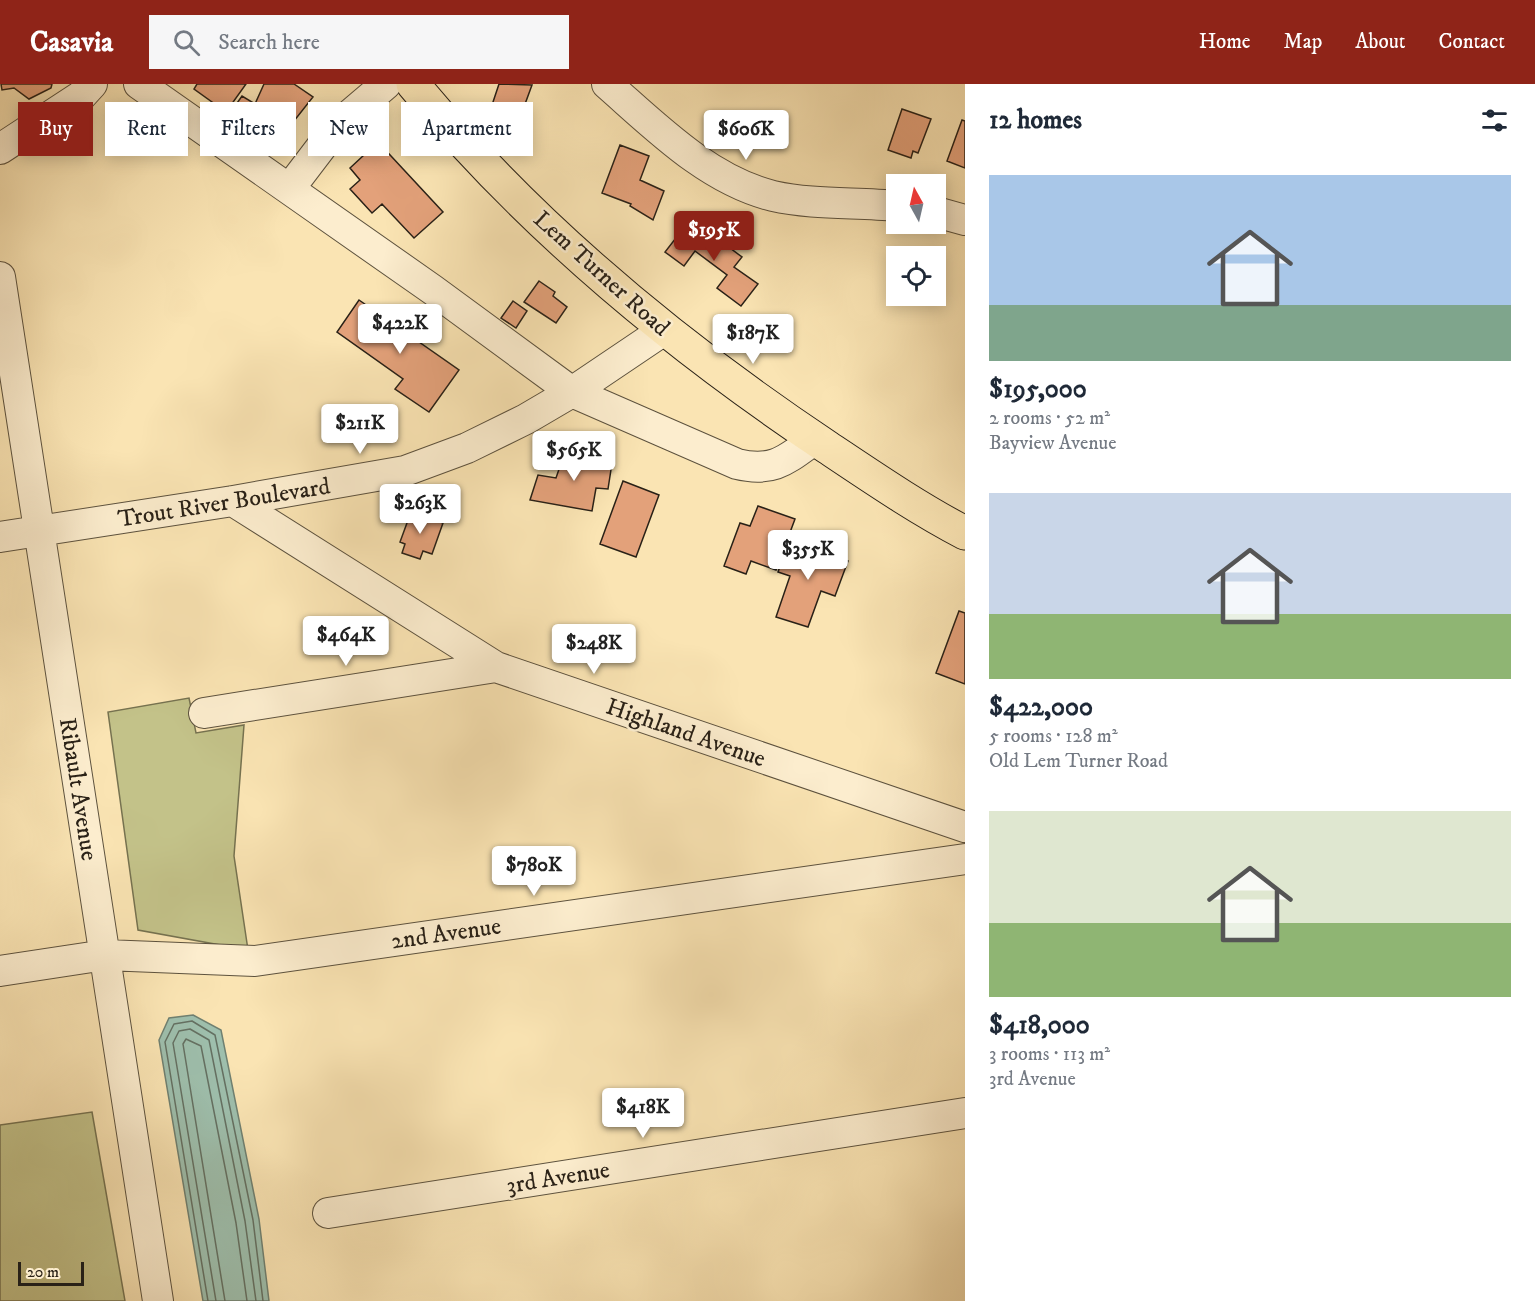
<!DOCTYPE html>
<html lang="en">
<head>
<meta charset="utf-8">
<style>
  :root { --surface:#fff; --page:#f6f6f7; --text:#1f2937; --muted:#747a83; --accent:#8f2418 }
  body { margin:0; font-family:"IM FELL DW Pica",serif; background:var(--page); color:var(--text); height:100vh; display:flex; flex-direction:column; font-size:22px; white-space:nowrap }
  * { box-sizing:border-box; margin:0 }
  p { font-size:20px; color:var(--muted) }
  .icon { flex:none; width:33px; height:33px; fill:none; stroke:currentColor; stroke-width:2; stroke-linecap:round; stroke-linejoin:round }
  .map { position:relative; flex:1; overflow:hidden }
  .sheet { display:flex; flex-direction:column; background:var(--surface); width:570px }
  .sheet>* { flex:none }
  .top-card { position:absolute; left:18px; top:18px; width:570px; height:54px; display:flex; gap:12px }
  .needle { width:39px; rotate:352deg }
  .fabs { position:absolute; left:886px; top:90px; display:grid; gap:12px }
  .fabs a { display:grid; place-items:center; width:60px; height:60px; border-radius:0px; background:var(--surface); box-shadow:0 3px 15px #0003; font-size:30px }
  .scale { position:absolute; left:18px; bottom:15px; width:66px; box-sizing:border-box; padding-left:6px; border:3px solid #292117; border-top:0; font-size:16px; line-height:21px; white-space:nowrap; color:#292117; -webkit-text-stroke:4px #fcedce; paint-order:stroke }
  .price { position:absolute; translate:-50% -51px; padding:0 14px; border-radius:6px; background:#fff; color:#222; font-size:20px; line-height:39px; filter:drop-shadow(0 2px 3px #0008) }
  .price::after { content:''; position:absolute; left:50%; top:36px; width:18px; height:14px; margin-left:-9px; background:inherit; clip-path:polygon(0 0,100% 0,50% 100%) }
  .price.selected { background:var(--accent); color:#fff }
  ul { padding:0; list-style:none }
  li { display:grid; align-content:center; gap:12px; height:318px; padding:0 24px }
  li span { display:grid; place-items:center; height:186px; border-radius:0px; color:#555 }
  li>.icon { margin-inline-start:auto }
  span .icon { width:108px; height:108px; fill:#fffc; stroke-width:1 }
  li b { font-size:26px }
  h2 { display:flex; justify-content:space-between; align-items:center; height:72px; padding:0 24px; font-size:26px }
  .chip { padding:0 21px; border-radius:0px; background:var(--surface); box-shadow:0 3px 15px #0003; font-size:21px; line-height:54px }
  .chip.selected { background:var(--accent); color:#fff }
  header { display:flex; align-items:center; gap:36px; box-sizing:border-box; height:84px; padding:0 30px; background:var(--accent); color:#fff }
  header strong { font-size:28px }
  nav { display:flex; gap:33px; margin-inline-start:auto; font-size:21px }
  .search { width:420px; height:54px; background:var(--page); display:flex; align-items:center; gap:15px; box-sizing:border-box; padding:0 21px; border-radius:0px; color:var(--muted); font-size:22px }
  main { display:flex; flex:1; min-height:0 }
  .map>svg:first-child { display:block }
  .green { fill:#c3c289; stroke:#767250; stroke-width:1.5 }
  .water { fill:#9ebfad; stroke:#6f8071; stroke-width:1.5 }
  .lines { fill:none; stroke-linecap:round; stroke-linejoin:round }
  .shore { stroke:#647062; stroke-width:1.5 }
  .building { fill:#e3a17a; stroke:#292117; stroke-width:1.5 }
  .minor-casing { stroke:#5d523e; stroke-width:32 }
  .major-casing { stroke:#292117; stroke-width:35 }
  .minor { stroke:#fcedce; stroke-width:30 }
  .major { stroke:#fae4b3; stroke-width:33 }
  .labels { text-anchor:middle; stroke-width:5; stroke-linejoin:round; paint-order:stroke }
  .street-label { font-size:24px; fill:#292117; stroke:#fcedce }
</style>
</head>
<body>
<header>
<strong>Casavia</strong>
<div class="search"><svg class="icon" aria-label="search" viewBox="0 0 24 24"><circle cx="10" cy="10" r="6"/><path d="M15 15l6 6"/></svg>Search here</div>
<nav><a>Home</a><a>Map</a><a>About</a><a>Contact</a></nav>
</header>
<main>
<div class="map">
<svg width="965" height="1217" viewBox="0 0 965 1217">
  <rect width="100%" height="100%" fill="#fae4b3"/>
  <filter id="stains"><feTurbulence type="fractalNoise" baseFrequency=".00333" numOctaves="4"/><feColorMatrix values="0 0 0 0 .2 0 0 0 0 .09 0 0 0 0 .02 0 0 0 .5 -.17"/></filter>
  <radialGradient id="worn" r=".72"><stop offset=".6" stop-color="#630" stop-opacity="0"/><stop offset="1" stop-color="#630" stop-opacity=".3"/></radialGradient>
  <path class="green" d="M 189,614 L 196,649 L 244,641 L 234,772 L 248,866 L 138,846 L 108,628 Z
    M 92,1028 L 125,1217 L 0,1217 L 0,1041 Z"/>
  <path class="water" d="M 193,931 L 221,946 L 259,1135 L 269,1217 L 203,1217 L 159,956 L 169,934 Z"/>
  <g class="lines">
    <path class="shore" d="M 208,1217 L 165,958 L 174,940 L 192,937 L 215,951 L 253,1136 L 263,1217
      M 216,1217 L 173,959 L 179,947 L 190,945 L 209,956 L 245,1137 L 256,1217
      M 225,1217 L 183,960 L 186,955 L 201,962 L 236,1139 L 247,1217"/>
  </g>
  <path class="building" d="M 1,0 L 52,0 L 51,4 L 29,15 L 14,4 L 2,6 Z
    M 197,0 L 246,0 L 226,28 L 194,5 Z
    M 264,0 L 294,0 L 313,13 L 275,61 L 230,29 L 242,12 L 255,20 Z
    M 499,0 L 532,1 L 521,31 L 492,21 Z
    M 902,25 L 931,35 L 918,69 L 913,67 L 911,74 L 888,66 Z
    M 962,36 L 965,37 L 965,84 L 947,77 Z
    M 378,58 L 443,128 L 414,154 L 382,120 L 372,129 L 350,105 L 360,96 L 350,84 Z
    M 620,61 L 649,72 L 640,96 L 664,107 L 653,136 L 630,122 L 631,120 L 602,109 Z
    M 686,141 L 706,156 L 710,149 L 742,173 L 734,183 L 758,200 L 741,222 L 717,204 L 727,191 L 695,167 L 684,182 L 665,168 Z
    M 539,197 L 555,208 L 553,212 L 567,223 L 556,239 L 524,218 Z
    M 359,216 L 459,286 L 429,328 L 395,305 L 403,295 L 337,248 Z
    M 513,217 L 527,227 L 516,244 L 501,234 Z
    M 566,365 L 612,379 L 608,405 L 596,404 L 592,427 L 530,416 L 538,391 L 556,394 Z
    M 623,397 L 659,411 L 636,473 L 600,460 Z
    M 758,422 L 795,435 L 776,486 L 751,477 L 746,490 L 724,482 L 740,439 L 750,442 Z
    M 411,428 L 443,439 L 432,470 L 423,467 L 420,475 L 402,469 L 405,460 L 400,458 Z
    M 789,456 L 848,477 L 835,512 L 821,507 L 808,543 L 776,533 L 790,492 L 778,488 Z
    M 959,527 L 965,529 L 965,600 L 936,589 Z"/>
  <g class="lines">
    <defs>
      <path id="minor" d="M 139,0 L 433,206 L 572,308 L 737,380 C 774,389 787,375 815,355
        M 607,0 C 656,43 708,96 773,112 C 813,121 856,118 897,122
        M 0,65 L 81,12 L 92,0
        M 290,104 L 338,41 L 386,0
        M 936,128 L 965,136
        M 0,193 L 158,1217
        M 233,417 L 496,583 L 965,743
        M 0,453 L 233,417 L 405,387 L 467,364 L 526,335 L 572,308 L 664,246
        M 204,629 L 496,583
        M 0,887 L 105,871 L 255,877 L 965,775
        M 328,1129 L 965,1029"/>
      <path id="major" d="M 413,0 C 530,142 674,261 827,363 C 872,393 917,424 965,449"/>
    </defs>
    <use href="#minor" class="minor-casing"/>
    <use href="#major" class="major-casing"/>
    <use href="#minor" class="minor"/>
    <use href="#major" class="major"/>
  </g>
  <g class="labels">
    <g class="street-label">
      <text transform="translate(602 189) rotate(42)" y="8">Lem Turner Road</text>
      <text transform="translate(224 418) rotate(-9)" y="8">Trout River Boulevard</text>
      <text transform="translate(686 648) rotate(19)" y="8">Highland Avenue</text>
      <text transform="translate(79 705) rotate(81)" y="8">Ribault Avenue</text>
      <text transform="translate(446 849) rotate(-8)" y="8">2nd Avenue</text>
      <text transform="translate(558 1093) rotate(-9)" y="8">3rd Avenue</text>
    </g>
  </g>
  <rect width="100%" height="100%" filter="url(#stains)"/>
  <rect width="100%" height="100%" fill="url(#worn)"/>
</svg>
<div class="fabs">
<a><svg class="needle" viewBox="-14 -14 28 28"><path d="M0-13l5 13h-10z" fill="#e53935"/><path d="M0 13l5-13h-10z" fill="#747a83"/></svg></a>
<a><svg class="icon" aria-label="locate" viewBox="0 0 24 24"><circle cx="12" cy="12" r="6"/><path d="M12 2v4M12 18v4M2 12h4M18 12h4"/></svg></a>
</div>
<div class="scale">20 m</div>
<b class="price" style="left:746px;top:77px">$606K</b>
<b class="price selected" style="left:714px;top:178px">$195K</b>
<b class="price" style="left:400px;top:271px">$422K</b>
<b class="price" style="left:753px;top:281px">$187K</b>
<b class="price" style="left:360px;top:371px">$211K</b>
<b class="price" style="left:574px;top:398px">$565K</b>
<b class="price" style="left:420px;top:451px">$263K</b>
<b class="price" style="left:808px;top:497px">$355K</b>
<b class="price" style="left:346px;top:583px">$464K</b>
<b class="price" style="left:594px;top:591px">$248K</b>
<b class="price" style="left:534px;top:813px">$780K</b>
<b class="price" style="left:643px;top:1055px">$418K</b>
<div class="top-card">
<a class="chip selected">Buy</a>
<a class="chip">Rent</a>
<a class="chip">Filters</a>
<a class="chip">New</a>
<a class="chip">Apartment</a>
</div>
</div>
<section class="sheet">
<h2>12 homes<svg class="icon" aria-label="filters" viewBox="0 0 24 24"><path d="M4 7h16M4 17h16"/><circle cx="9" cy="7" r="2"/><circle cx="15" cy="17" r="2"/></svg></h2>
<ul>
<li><span style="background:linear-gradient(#a9c7e8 70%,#7fa58c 0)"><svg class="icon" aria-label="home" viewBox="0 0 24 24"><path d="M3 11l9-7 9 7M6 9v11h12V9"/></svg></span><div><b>$195,000</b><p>2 rooms · 52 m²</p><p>Bayview Avenue</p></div></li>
<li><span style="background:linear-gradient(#c9d6e8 65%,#8fb573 0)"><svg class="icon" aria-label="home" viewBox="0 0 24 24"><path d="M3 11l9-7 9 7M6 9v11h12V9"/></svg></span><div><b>$422,000</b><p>5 rooms · 128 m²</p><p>Old Lem Turner Road</p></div></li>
<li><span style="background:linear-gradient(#dfe7d0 60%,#8fb573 0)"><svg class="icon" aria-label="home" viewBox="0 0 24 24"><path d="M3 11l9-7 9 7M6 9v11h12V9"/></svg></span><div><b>$418,000</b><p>3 rooms · 113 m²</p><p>3rd Avenue</p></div></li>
</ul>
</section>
</main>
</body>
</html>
